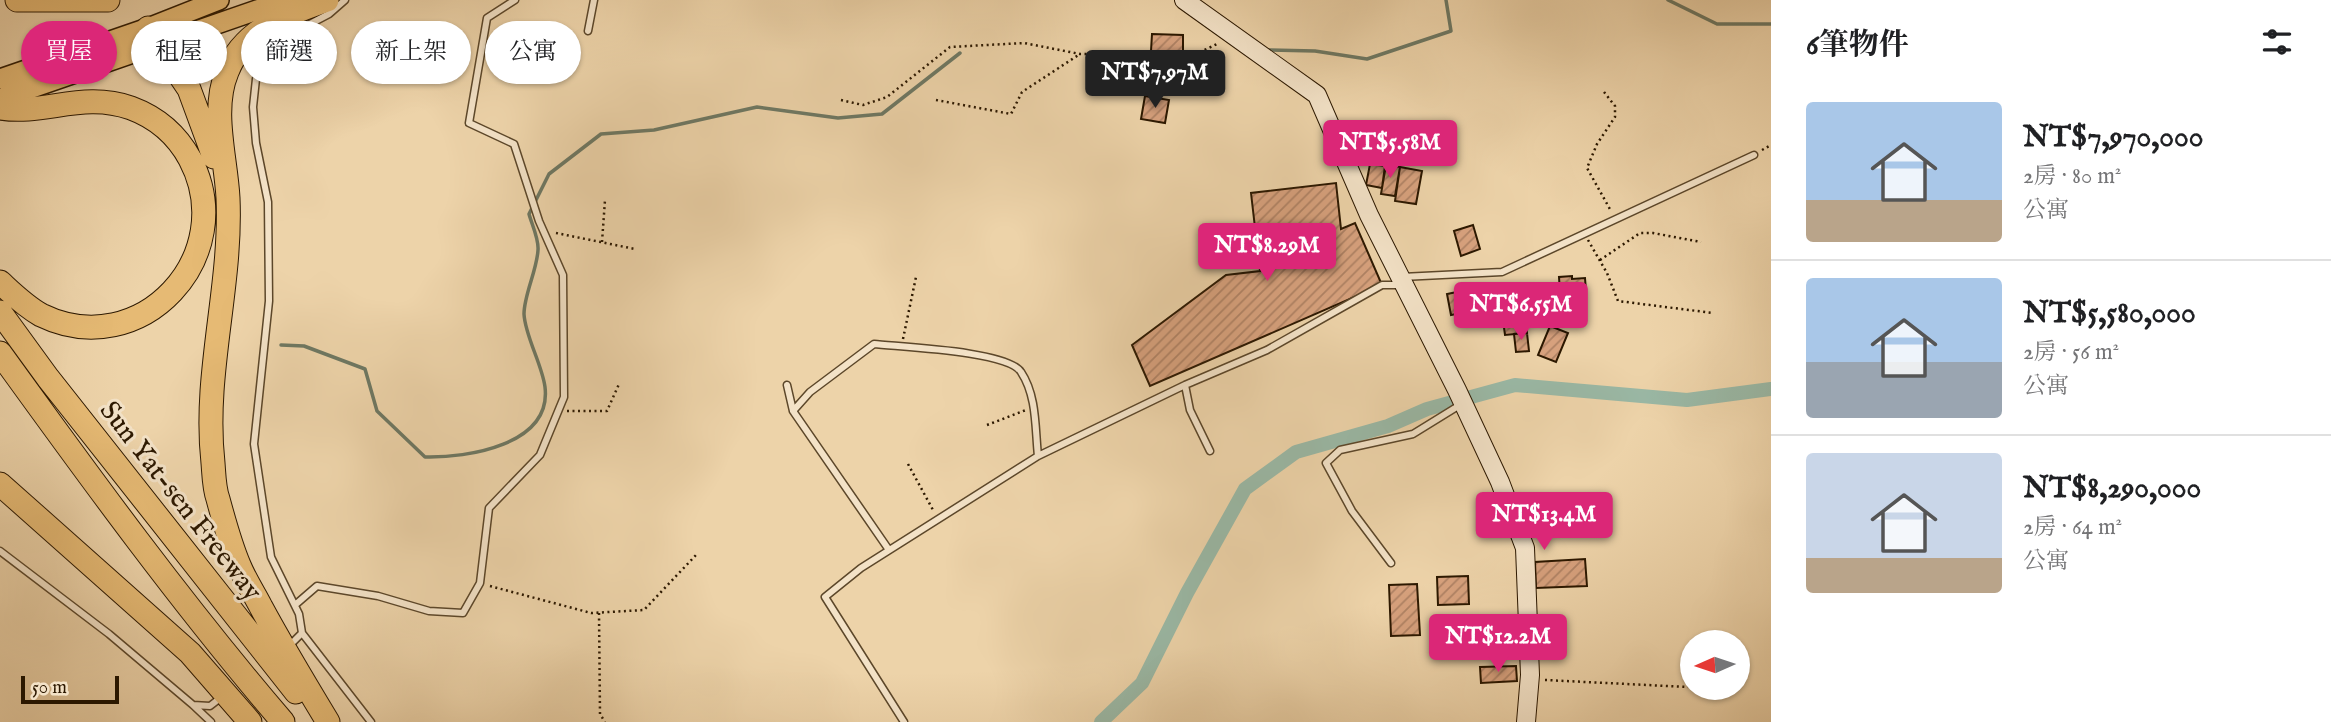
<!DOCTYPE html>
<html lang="zh-TW">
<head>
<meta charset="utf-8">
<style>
  :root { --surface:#fff; --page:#f2f2f2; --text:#202124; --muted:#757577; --line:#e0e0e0; --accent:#db2777 }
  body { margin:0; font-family:"IM FELL English","Noto Serif TC",serif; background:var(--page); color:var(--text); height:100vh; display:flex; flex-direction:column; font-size:26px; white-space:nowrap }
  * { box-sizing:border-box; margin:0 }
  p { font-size:23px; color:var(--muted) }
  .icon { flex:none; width:38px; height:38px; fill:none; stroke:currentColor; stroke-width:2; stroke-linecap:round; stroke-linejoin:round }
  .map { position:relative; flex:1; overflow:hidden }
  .drawer { display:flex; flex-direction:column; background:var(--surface); width:560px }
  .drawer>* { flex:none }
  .top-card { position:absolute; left:21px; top:21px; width:665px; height:63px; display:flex; gap:14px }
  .needle { width:46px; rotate:267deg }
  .controls { position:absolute; left:1680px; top:630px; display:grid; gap:14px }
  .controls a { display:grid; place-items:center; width:70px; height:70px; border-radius:50%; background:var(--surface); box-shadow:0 2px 5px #0004; font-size:35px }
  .scale { position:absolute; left:21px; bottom:18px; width:98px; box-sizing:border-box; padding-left:7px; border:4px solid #2c1800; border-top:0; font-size:19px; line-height:24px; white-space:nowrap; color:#2c1800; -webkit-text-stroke:5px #f3e2c7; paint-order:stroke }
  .price { position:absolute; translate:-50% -60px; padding:0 16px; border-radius:7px; background:var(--accent); color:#fff; font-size:23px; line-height:46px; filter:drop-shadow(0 2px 4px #0008) }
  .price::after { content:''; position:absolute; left:50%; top:42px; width:21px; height:16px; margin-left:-10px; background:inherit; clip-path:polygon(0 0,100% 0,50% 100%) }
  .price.active { background:#222; color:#fff }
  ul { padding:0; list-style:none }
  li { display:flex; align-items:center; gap:21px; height:175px; padding:0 35px }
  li+li { border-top:2px solid var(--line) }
  li span { display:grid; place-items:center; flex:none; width:196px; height:140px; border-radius:7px; color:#555 }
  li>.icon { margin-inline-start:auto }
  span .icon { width:84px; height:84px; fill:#fffc; stroke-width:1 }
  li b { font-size:30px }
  h2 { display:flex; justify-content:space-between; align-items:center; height:84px; padding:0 35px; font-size:30px }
  .pill { padding:0 24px; border-radius:32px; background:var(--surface); box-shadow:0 2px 5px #0004; font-size:24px; line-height:63px }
  .pill.active { background:var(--accent); color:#fff }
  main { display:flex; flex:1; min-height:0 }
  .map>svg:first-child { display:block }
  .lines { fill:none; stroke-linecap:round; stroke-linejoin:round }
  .stream { stroke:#6e7863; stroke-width:3.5 }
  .canal { stroke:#9ab8a5; stroke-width:14 }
  .building { fill:url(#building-hatch); stroke:#2c1800; stroke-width:2 }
  .lane-casing { stroke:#5c472a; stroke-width:9 }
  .secondary-casing { stroke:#2c1800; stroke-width:20 }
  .primary-casing { stroke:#2c1800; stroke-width:22 }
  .highway-casing { stroke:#2c1800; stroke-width:25 }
  .path { stroke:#2c1800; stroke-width:2.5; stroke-dasharray:2 3.5; stroke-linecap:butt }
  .lane { stroke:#f3e2c7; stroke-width:6 }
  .secondary { stroke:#f3e2c7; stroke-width:18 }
  .primary { stroke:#e6ba74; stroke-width:19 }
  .highway { stroke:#e6ba74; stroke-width:23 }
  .labels { text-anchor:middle; stroke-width:6; stroke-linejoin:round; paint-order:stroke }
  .street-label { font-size:28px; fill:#2c1800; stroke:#f3e2c7 }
</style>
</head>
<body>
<main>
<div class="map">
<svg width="1771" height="722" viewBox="0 0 1771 722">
  <defs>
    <pattern id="building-hatch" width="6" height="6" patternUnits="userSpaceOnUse" patternTransform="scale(1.75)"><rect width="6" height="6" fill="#d7a17d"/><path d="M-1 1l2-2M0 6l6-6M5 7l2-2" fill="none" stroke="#af8264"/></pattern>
  </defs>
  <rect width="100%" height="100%" fill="#edd3a9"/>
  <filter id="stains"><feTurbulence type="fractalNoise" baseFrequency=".00286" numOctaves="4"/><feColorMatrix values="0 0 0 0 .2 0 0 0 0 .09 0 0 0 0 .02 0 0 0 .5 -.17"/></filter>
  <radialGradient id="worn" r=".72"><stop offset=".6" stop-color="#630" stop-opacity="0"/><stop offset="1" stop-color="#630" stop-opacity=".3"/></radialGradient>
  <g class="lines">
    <path class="stream" d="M 1668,0 L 1717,24 L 1771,24
      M 1266,50 L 1315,51 L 1367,59 L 1451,31 L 1446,0
      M 281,345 L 304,346 L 365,369 L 377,411 L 425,457 C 467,458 552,445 545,387 C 542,364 525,336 524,314 C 524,295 537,270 538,250 C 539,239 532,225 529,214 L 549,174 L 601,134 L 654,130 L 757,107 L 838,118 L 882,114 L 960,53"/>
    <path class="canal" d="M 1101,722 L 1142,683 L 1187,593 L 1245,489 L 1296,452 L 1388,426 L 1427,409 L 1515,385 L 1687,400 L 1771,389"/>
  </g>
  <path class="building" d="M 1152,34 L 1183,35 L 1183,52 L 1151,51 Z
    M 1145,96 L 1169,100 L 1165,123 L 1141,119 Z
    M 1370,164 L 1385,166 L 1382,188 L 1366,185 Z
    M 1386,165 L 1400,167 L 1395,196 L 1381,194 Z
    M 1400,167 L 1422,171 L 1416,204 L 1395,201 Z
    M 1336,183 L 1341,229 L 1355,223 L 1382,285 L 1150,386 L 1132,345 L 1226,275 L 1260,271 L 1251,193 Z
    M 1473,225 L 1480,249 L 1461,256 L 1454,231 Z
    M 1572,276 L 1572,279 L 1585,278 L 1586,291 L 1560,293 L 1559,277 Z
    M 1457,292 L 1461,313 L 1451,315 L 1447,294 Z
    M 1543,301 L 1544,314 L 1525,315 L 1524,303 Z
    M 1524,311 L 1527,333 L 1505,335 L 1502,313 Z
    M 1550,326 L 1568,333 L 1556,362 L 1538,355 Z
    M 1527,333 L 1529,351 L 1516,352 L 1514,334 Z
    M 1547,506 L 1562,520 L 1543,541 L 1528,526 Z
    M 1585,559 L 1587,586 L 1536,588 L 1535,562 Z
    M 1468,576 L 1469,604 L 1438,605 L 1437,577 Z
    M 1417,584 L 1420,635 L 1391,636 L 1389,585 Z
    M 1516,666 L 1517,681 L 1481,683 L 1480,667 Z"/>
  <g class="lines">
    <defs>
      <path id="lane" d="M 588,31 L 594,0
        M 1402,277 L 1502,272 L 1754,155
        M 787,385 L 793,411
        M 1185,385 L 1190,410 L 1210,451
        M 889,550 L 793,411 L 810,392 L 874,344 C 900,347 1008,351 1021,372 C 1037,396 1035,428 1038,456
        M 0,551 L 109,634 L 193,705 L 210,706 L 219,699
        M 1391,563 L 1352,511 L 1326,463 L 1340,450 L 1413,434 L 1460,405
        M 295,605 L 317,586 L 378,596 L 429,611 L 463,613 L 480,583 L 489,508 L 540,455 L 564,397 L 563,275 L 539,221 L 514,144 L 469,123 L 487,18 L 515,0
        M 302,633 L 371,722
        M 293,642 L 302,633 L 299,614 L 271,557 L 254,444 L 269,301 L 268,202 L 256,143 L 253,107 L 256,79 L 269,55 L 291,34 L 329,14 L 345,0
        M 193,705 L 211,722
        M 904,722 L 825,597 L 861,568 L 1038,456 L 1185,385 L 1267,350 L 1382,285 L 1401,285"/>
      <path id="secondary" d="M 1184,0 L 1317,95 L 1369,215 L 1457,390 L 1500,482 L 1525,548 L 1530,675 L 1526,722"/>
      <path id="primary" d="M 0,79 L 148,28 L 219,0
        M 0,99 L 286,0"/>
      <path id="highway" d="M 17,0 L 108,0
        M 327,0 C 288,14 243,29 227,72 C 211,110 226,158 228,198 C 232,287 203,374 213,463 C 214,475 214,488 218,499 C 224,521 230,544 239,565 C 245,580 254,593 261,607 C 282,646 305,684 328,722
        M 148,28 L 189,89 L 214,157
        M 0,108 C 45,115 83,91 131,108 C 158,118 177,135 190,159 C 241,255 141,364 41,315 C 25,306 13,294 0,282
        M 0,312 L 48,378 L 296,692
        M 0,353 C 91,479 182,604 283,722
        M 0,484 L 190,653 L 250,722"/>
    </defs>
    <use href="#lane" class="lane-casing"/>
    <use href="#secondary" class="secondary-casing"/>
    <use href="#primary" class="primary-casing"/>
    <use href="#highway" class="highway-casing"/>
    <path class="path" d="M 1604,92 L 1615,106 L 1615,117 L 1597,144 L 1587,168 L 1611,211
      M 841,100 L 863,105 L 887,97 L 950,47 L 1024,43 L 1080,54 L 1196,54 L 1219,43
      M 936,100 L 1011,114 L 1022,92 L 1080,54
      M 1762,150 L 1771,145
      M 556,233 L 635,249
      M 1588,240 L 1607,273 L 1618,301 L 1713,313
      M 602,242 L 605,200
      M 1600,260 L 1640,233 L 1653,233 L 1701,242
      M 903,339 L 916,277
      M 567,411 L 607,411 L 619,384
      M 987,425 L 1026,410
      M 908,464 L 933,510
      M 490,586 L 591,613 L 644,610 L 697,554
      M 599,613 L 600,714 L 605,722
      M 1545,680 L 1688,687"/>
    <use href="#lane" class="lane"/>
    <use href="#secondary" class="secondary"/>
    <use href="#primary" class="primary"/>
    <use href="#highway" class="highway"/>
  </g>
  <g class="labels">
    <g class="street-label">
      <text transform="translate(182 500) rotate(52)" y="10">Sun Yat-sen Freeway</text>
    </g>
  </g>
  <rect width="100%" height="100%" filter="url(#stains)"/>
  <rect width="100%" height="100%" fill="url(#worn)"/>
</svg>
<div class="controls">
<a><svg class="needle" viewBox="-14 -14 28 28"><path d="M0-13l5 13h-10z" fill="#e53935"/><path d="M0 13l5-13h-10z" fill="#757577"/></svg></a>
</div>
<div class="scale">50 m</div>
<b class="price active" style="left:1155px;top:110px">NT$7.97M</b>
<b class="price" style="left:1390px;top:180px">NT$5.58M</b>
<b class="price" style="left:1267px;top:283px">NT$8.29M</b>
<b class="price" style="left:1521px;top:342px">NT$6.55M</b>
<b class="price" style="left:1544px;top:552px">NT$13.4M</b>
<b class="price" style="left:1498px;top:674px">NT$12.2M</b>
<div class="top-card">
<a class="pill active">買屋</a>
<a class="pill">租屋</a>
<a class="pill">篩選</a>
<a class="pill">新上架</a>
<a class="pill">公寓</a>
</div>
</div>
<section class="drawer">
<h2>6筆物件<svg class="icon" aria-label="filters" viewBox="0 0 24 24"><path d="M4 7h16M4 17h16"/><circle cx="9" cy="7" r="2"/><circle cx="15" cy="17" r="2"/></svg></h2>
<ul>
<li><span style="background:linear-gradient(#a9c7e8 70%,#b9a48a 0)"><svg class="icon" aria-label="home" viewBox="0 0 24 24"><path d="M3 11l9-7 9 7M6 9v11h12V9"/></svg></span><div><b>NT$7,970,000</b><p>2房 · 80 m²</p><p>公寓</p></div></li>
<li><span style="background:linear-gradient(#a9c7e8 60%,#9aa5b1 0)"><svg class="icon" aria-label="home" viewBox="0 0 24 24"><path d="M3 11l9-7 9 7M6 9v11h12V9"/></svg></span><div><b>NT$5,580,000</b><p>2房 · 56 m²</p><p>公寓</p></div></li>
<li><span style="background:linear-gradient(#c9d6e8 75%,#b9a48a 0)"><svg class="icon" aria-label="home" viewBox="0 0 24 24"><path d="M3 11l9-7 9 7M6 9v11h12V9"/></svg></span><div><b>NT$8,290,000</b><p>2房 · 64 m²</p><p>公寓</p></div></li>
</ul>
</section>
</main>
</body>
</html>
